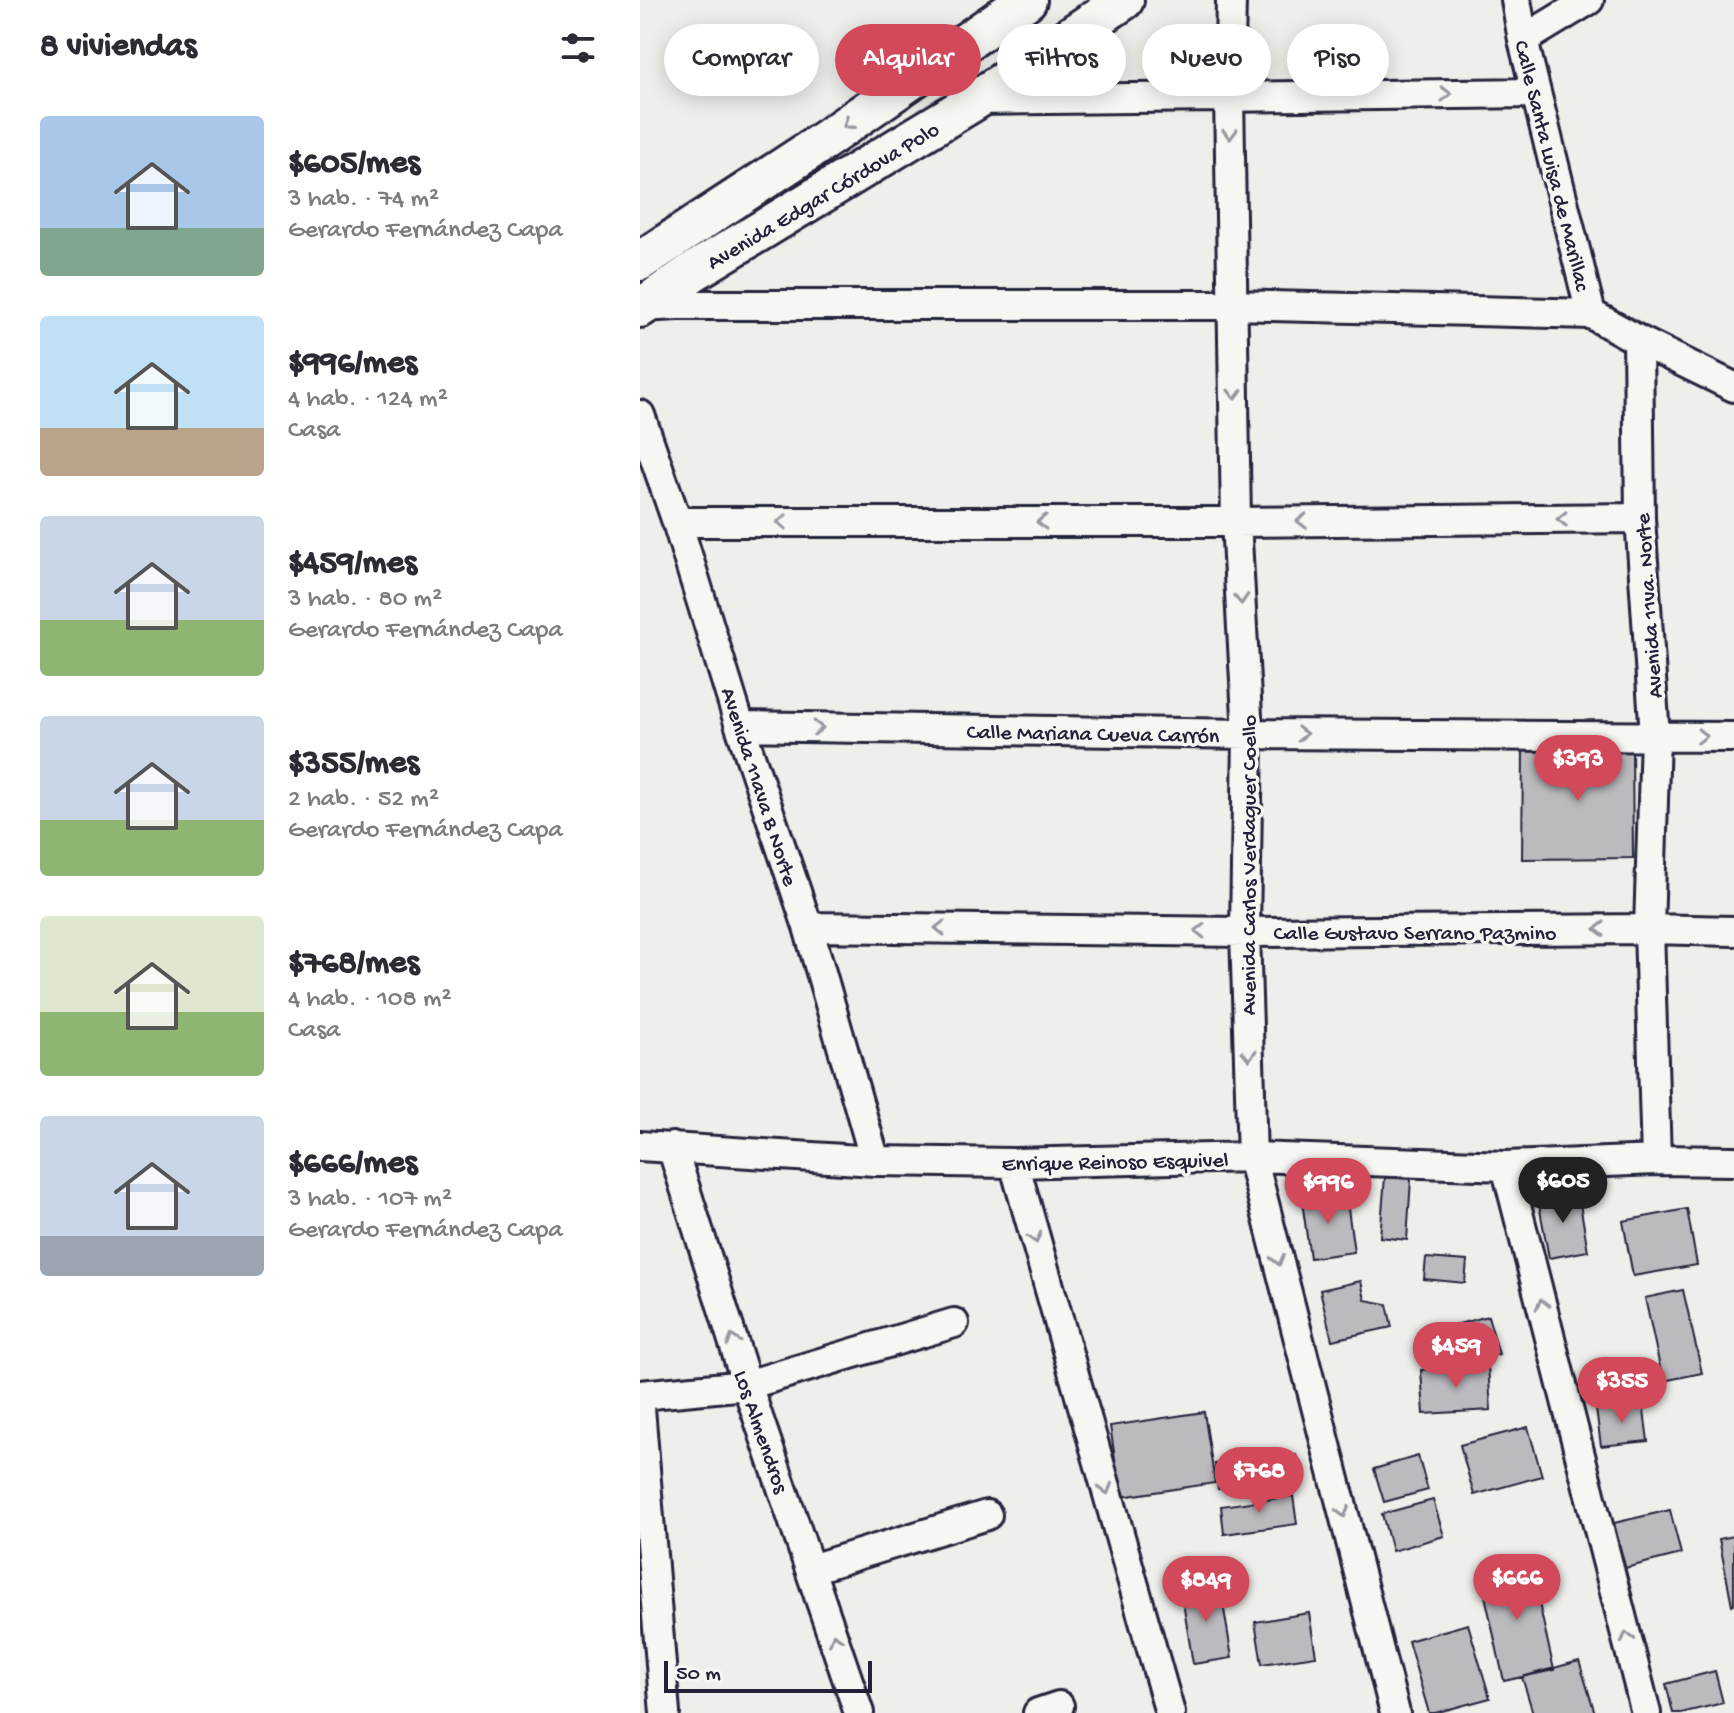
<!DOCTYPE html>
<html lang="es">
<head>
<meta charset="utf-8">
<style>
  :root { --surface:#fff; --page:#f7f7f7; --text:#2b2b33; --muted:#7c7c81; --accent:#d1495b }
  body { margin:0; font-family:"Gochi Hand",sans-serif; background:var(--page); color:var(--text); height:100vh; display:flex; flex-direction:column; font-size:30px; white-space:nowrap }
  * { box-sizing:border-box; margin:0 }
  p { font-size:26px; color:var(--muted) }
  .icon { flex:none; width:44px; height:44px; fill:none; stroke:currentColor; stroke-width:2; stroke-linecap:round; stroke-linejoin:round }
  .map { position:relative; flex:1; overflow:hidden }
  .sheet { display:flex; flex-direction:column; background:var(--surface); width:640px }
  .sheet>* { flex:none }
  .hud { position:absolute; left:24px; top:24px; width:760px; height:72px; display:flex; gap:16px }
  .scale { position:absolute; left:24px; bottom:20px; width:208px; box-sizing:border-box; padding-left:8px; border:4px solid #22223b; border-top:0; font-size:22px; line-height:28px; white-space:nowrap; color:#22223b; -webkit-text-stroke:6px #f6f6f2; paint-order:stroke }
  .price { position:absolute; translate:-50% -68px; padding:0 18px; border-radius:28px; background:var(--accent); color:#fff; font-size:26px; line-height:52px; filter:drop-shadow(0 2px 4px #0008) }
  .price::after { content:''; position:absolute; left:50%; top:48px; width:24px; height:18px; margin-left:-12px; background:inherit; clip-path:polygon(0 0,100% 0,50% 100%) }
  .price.selected { background:#222; color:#fff }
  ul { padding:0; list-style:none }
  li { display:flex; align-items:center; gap:24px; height:200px; padding:0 40px }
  li span { display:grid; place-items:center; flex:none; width:224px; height:160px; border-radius:8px; color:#555 }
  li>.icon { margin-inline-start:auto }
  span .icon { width:96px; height:96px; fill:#fffc; stroke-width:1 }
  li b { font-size:34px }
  h2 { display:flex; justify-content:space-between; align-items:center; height:96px; padding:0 40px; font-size:34px }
  .chip { padding:0 28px; border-radius:36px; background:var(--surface); box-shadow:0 4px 20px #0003; font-size:28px; line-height:72px }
  .chip.selected { background:var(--accent); color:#fff }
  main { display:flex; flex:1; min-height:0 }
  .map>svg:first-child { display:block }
  .building { fill:#bbbbbf; stroke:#22223b; stroke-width:2 }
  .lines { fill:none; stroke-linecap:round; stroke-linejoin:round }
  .minor-casing { stroke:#22223b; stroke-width:34 }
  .secondary-casing { stroke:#22223b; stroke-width:44 }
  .minor { stroke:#f6f6f2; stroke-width:28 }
  .secondary { stroke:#f6f6f2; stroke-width:38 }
  .oneway { stroke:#9797a0 }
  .labels { text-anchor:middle; stroke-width:7; stroke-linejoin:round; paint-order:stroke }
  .street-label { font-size:22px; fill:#22223b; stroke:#f6f6f2 }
</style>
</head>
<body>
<main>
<section class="sheet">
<h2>8 viviendas<svg class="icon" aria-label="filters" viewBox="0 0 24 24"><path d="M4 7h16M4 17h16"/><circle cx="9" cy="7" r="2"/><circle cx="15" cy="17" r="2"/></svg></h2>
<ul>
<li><span style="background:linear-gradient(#a9c7e8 70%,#7fa58c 0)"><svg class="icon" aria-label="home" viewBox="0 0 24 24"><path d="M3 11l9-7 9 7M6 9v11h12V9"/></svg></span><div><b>$605/mes</b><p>3 hab. · 74 m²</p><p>Gerardo Fernández Capa</p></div></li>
<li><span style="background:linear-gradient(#bfe0f5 70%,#b9a48a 0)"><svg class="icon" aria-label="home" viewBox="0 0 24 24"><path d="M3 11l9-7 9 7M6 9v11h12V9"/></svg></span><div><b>$996/mes</b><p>4 hab. · 124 m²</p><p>Casa</p></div></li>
<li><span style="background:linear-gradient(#c9d6e8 65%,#8fb573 0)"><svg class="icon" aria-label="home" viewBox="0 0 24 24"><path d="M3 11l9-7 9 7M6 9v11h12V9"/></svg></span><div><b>$459/mes</b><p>3 hab. · 80 m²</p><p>Gerardo Fernández Capa</p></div></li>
<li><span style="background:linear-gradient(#c9d6e8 65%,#8fb573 0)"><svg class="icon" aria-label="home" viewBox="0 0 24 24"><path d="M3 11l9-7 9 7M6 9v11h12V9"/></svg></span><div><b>$355/mes</b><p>2 hab. · 52 m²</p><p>Gerardo Fernández Capa</p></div></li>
<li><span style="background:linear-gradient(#dfe7d0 60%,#8fb573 0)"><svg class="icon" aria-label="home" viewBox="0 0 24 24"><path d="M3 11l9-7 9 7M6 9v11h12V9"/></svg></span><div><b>$768/mes</b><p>4 hab. · 108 m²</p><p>Casa</p></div></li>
<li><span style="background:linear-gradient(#c9d6e8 75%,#9aa5b1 0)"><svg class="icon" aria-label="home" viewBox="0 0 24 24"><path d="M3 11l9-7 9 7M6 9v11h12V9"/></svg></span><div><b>$666/mes</b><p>3 hab. · 107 m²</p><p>Gerardo Fernández Capa</p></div></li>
</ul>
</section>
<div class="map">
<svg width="1094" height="1713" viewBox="0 0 1094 1713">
  <rect width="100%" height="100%" fill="#eeeeeb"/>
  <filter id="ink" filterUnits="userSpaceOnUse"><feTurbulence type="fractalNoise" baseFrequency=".0125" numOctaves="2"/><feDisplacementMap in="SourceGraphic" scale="16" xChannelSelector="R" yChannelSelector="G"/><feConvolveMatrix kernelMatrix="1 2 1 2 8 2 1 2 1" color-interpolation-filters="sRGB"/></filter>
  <g filter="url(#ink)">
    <path class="building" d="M 992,747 L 993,858 L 882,859 L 883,748 Z
      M 745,1177 L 771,1179 L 767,1240 L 740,1237 Z
      M 938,1192 L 948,1251 L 909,1258 L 898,1199 Z
      M 706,1194 L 714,1252 L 670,1258 L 662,1201 Z
      M 1047,1209 L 1057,1265 L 993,1276 L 983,1221 Z
      M 786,1258 L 827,1261 L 825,1283 L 784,1279 Z
      M 721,1281 L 725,1300 L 747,1304 L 752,1327 L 692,1340 L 680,1290 Z
      M 1043,1290 L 1062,1373 L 1023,1381 L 1005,1298 Z
      M 848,1316 L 859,1354 L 800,1370 L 789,1332 Z
      M 848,1366 L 851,1410 L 784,1414 L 781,1370 Z
      M 1003,1403 L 1008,1441 L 961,1446 L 956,1409 Z
      M 564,1412 L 575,1483 L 481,1497 L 470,1426 Z
      M 888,1427 L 902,1476 L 834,1495 L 820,1445 Z
      M 656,1455 L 659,1481 L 578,1489 L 575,1464 Z
      M 778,1456 L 788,1490 L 744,1502 L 734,1469 Z
      M 653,1496 L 657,1524 L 584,1534 L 581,1506 Z
      M 793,1500 L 804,1536 L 752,1551 L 742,1514 Z
      M 1030,1510 L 1041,1554 L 985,1568 L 974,1523 Z
      M 1094,1536 L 1094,1604 L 1092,1605 L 1079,1539 Z
      M 890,1563 L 914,1670 L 864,1681 L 840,1573 Z
      M 580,1585 L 592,1658 L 553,1664 L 541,1590 Z
      M 669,1613 L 676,1656 L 622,1664 L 615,1622 Z
      M 828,1624 L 850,1698 L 795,1713 L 789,1713 L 768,1641 Z
      M 939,1661 L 955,1713 L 893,1713 L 882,1677 Z
      M 1075,1671 L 1083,1703 L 1041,1713 L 1033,1713 L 1026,1684 Z"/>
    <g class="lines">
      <defs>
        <path id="minor" d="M 591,0 L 589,95 L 596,522 L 608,734 L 605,932 L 612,1157 L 755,1713
          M 876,0 L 883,40 L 951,314
          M 883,40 L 949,0
          M 336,100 L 896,93
          M 2,307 L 37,305 L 593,305 L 951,314 L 998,340 L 1094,387
          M 998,340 L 1000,518 L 1015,736 L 1009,929 L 1016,1160
          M 0,415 L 37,522 L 100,726 L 168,927 L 235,1161
          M 37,522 L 596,522 L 1000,518
          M 100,726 L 608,734 L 1094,737
          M 168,927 L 605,932 L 1009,929 L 1094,931
          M 0,1146 L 235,1161 L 374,1163 L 612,1157 L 866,1166 L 1016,1160 L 1094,1161
          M 32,1147 L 107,1385 L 219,1713
          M 374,1163 L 530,1713
          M 866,1166 L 1006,1713
          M 0,1395 L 107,1385 L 314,1323
          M 0,1408 L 25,1713
          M 171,1569 L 347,1515
          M 398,1713 L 419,1706"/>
        <path id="secondary" d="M 0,261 L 173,148 L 387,0
          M 0,308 L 53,272 L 336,100 L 484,0"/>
      </defs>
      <use href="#minor" class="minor-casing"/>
      <use href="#secondary" class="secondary-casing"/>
      <use href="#minor" class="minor"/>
      <use href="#secondary" class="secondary"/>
    </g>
    <defs><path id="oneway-chevron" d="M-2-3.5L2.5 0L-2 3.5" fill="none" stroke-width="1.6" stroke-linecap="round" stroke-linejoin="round" transform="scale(2)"/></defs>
    <g class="oneway">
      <use href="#oneway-chevron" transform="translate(806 94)"/>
      <use href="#oneway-chevron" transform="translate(208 124) rotate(145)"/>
      <use href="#oneway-chevron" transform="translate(590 134) rotate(89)"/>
      <use href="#oneway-chevron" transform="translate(595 394) rotate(89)"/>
      <use href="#oneway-chevron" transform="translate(922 519) rotate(179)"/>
      <use href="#oneway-chevron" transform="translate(662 521) rotate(179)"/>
      <use href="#oneway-chevron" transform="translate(142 522) rotate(180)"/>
      <use href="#oneway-chevron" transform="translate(402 522) rotate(180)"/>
      <use href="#oneway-chevron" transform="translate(601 599) rotate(87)"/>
      <use href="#oneway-chevron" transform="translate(178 728) rotate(1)"/>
      <use href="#oneway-chevron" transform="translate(662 734)"/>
      <use href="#oneway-chevron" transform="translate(1062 736) rotate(1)"/>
      <use href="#oneway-chevron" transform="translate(300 928) rotate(-179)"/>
      <use href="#oneway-chevron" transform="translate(960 929) rotate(180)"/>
      <use href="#oneway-chevron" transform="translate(560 931) rotate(-179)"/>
      <use href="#oneway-chevron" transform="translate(609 1055) rotate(88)"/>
      <use href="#oneway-chevron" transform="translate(395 1238) rotate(74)"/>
      <use href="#oneway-chevron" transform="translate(638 1260) rotate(76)"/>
      <use href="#oneway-chevron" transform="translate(902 1304) rotate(-104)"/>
      <use href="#oneway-chevron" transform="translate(93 1340) rotate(-107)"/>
      <use href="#oneway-chevron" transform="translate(466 1489) rotate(74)"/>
      <use href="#oneway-chevron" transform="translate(703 1512) rotate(76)"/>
      <use href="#oneway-chevron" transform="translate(987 1637) rotate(-104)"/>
      <use href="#oneway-chevron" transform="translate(195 1639) rotate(-108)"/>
    </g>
  </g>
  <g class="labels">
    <g class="street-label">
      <text transform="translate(914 165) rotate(76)" y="8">Calle Santa Luisa de Marillac</text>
      <text transform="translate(182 194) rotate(-31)" y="8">Avenida Edgar Córdova Polo</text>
      <text transform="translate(1007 606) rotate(-94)" y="8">Avenida 11va. Norte</text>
      <text transform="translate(453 732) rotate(1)" y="8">Calle Mariana Cueva Carrón</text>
      <text transform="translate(121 786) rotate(72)" y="8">Avenida 11ava B Norte</text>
      <text transform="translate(607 865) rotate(-90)" y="8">Avenida Carlos Verdaguer Coello</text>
      <text x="775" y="939">Calle Gustavo Serrano Pazmino</text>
      <text transform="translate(475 1160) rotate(-1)" y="8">Enrique Reinoso Esquivel</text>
      <text transform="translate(123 1431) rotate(71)" y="8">Los Almendros</text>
    </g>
  </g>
</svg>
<div class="scale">50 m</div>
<b class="price" style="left:938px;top:803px">$393</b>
<b class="price selected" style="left:923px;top:1225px">$605</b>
<b class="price" style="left:688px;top:1226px">$996</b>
<b class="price" style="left:816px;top:1390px">$459</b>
<b class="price" style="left:982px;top:1425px">$355</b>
<b class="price" style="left:619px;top:1515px">$768</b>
<b class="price" style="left:877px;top:1622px">$666</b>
<b class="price" style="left:566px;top:1624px">$849</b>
<div class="hud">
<a class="chip">Comprar</a>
<a class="chip selected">Alquilar</a>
<a class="chip">Filtros</a>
<a class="chip">Nuevo</a>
<a class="chip">Piso</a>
</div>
</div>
</main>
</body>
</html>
